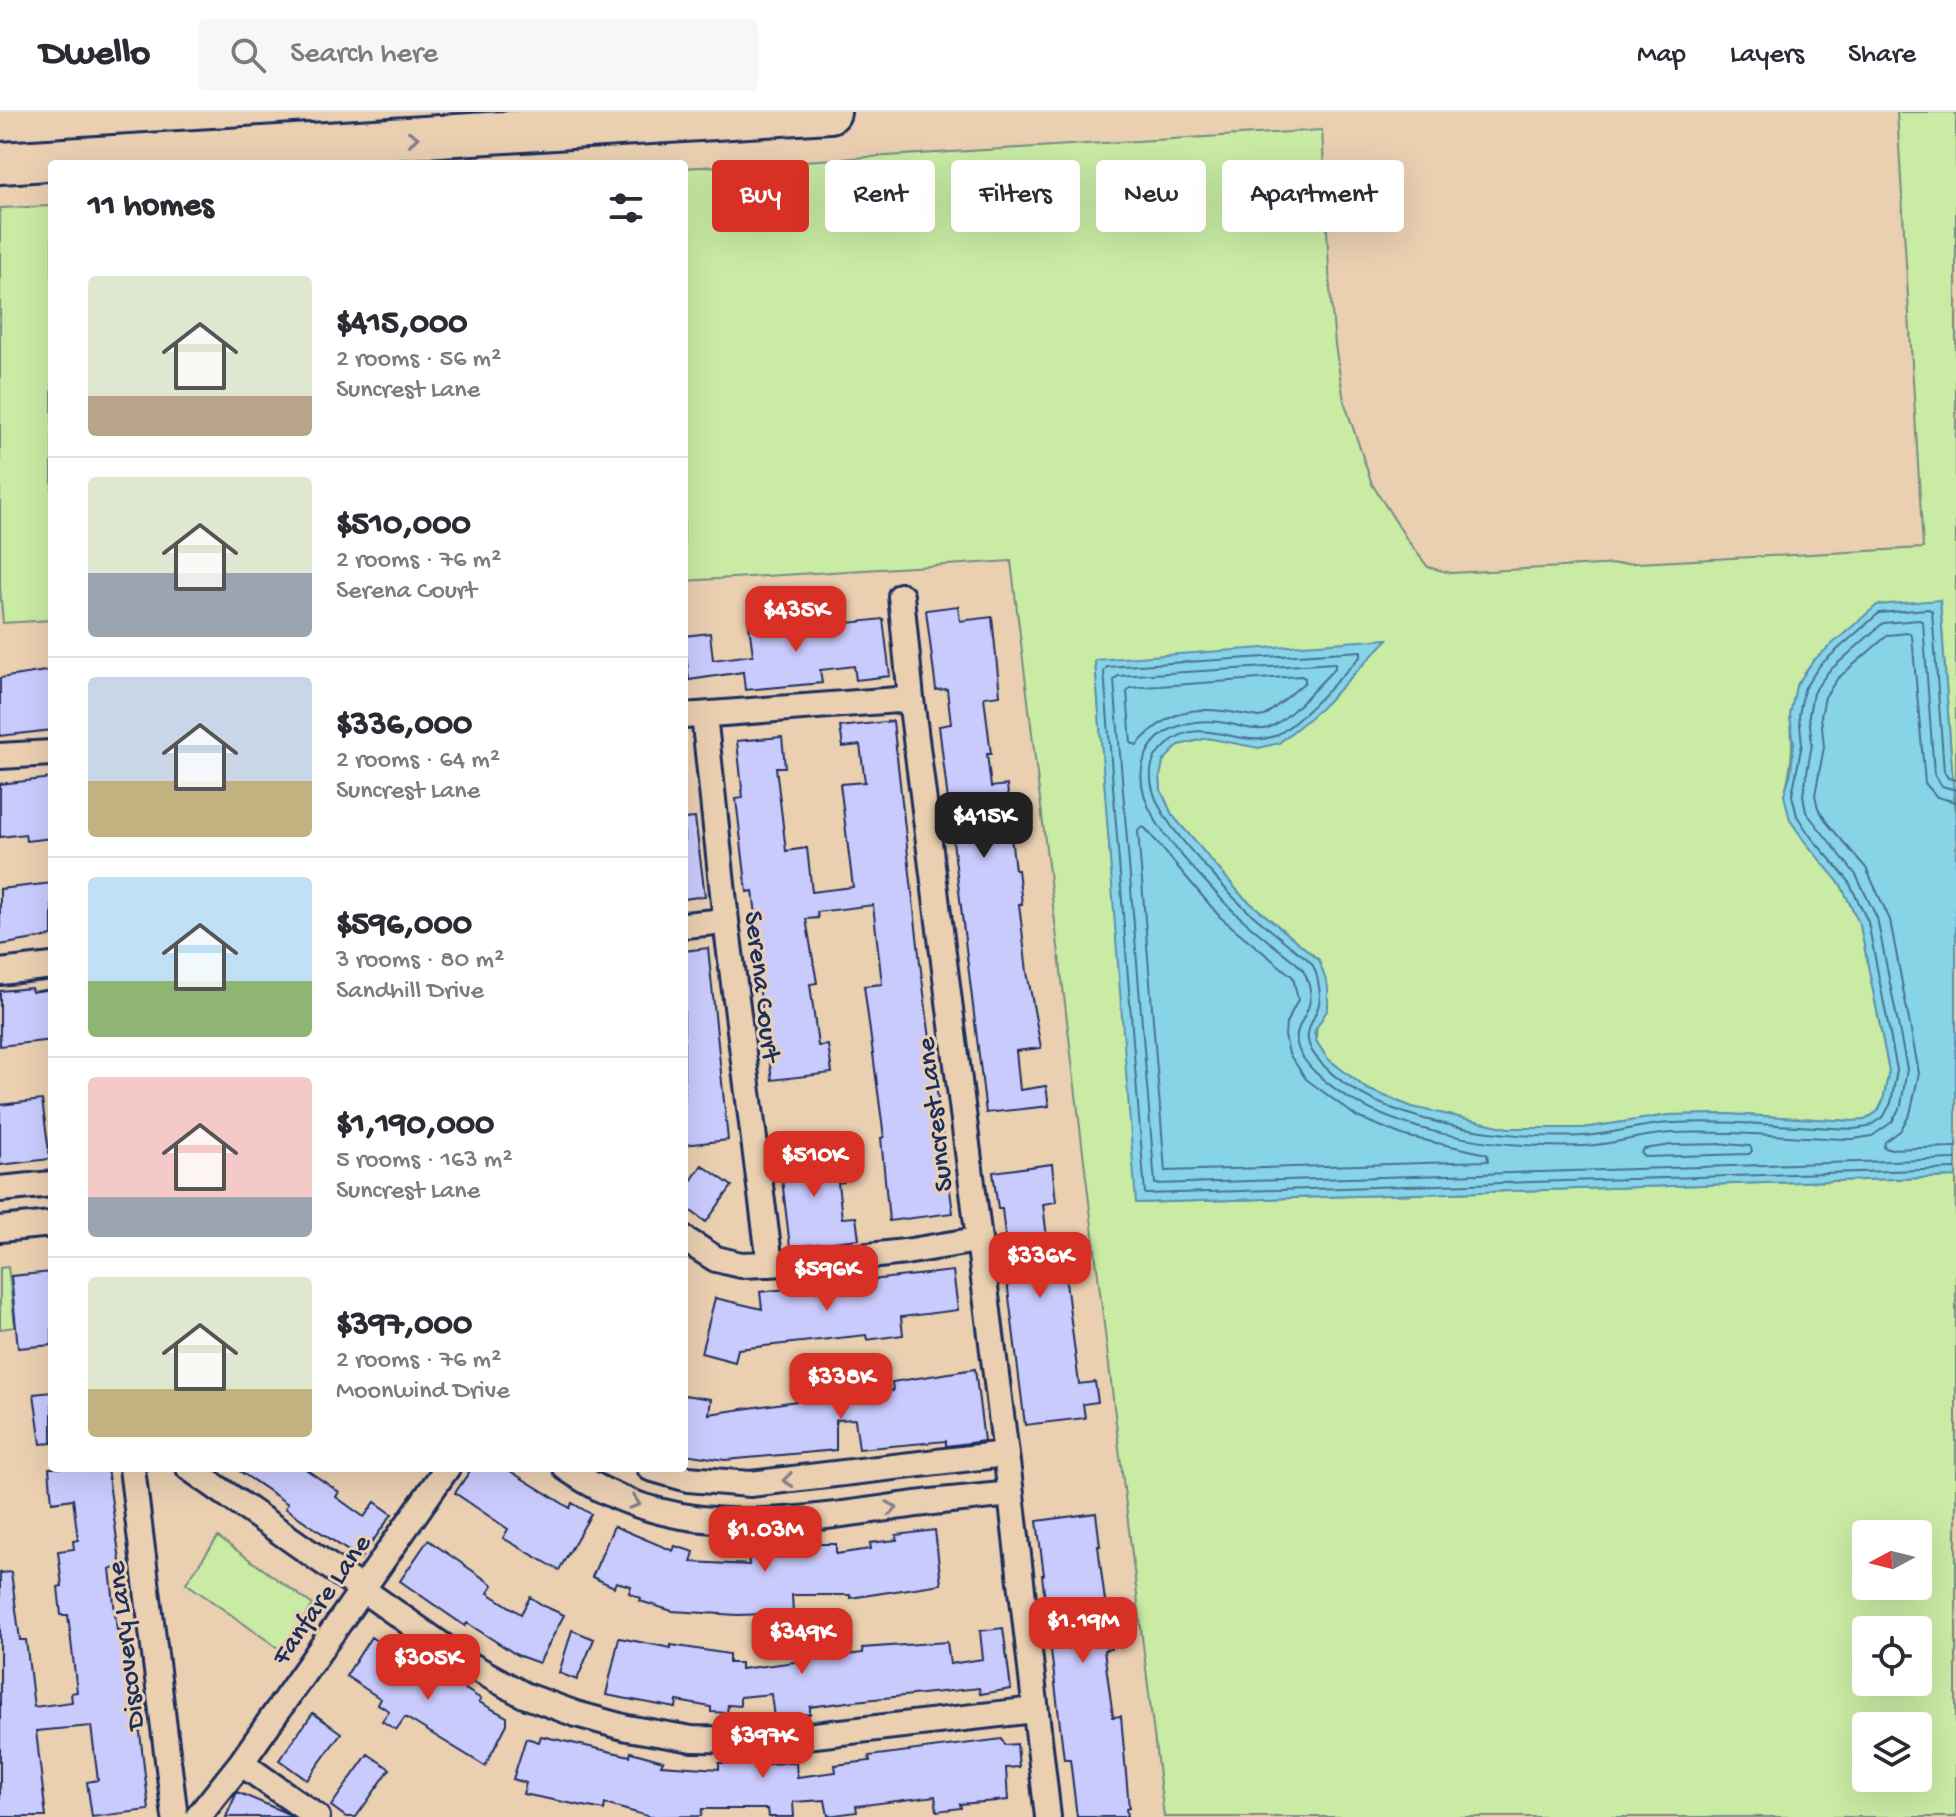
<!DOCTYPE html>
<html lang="en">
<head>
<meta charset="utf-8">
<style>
  :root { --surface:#fff; --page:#f7f7f7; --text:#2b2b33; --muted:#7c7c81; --line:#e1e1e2; --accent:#d93025 }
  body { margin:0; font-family:"Gochi Hand",sans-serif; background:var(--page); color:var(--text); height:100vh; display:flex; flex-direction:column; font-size:30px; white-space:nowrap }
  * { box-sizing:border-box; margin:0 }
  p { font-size:26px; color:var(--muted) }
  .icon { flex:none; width:44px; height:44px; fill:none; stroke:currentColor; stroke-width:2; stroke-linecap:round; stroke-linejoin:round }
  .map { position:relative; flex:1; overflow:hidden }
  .side { position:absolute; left:48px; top:48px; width:640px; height:1312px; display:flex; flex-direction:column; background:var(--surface); border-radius:8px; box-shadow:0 8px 32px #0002 }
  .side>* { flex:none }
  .banner { position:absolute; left:712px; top:48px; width:760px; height:72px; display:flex; gap:16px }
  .needle { width:52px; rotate:263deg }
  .controls { position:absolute; left:1852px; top:1408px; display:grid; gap:16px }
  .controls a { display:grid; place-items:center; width:80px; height:80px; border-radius:8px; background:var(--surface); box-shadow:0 8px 32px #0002; font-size:40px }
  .price { position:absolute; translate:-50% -68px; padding:0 18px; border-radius:16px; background:var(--accent); color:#fff; font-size:26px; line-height:52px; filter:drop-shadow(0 2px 4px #0008) }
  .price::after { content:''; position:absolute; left:50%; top:48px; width:24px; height:18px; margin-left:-12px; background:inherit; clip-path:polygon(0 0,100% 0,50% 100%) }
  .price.active { background:#222; color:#fff }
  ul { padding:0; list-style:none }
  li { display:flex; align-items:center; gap:24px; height:200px; padding:0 40px }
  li+li { border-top:2px solid var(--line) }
  li span { display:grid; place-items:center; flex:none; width:224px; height:160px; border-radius:8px; color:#555 }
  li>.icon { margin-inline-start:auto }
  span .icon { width:96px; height:96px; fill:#fffc; stroke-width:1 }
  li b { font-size:34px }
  h2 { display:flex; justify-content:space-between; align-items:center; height:96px; padding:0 40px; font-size:34px }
  .pill { padding:0 28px; border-radius:8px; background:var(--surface); box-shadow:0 8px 32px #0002; font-size:28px; line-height:72px }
  .pill.active { background:var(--accent); color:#fff }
  header { display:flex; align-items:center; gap:48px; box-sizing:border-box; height:112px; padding:0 40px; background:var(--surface); border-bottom:2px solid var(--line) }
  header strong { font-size:38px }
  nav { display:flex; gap:44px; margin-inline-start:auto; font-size:28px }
  .search { width:560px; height:72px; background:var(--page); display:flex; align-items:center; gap:20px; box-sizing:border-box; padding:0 28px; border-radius:8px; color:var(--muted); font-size:30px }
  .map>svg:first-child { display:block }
  .green { fill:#c9eba4; stroke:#728d81; stroke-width:2; fill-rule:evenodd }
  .water { fill:#88d4e7; stroke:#5c92b0; stroke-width:2 }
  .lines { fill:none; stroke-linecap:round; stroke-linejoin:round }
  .shore { stroke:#477195; stroke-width:2 }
  .building { fill:#cacbfd; stroke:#1b2f5e; stroke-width:2 }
  .minor-casing { stroke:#1b2f5e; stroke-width:30 }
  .primary-casing { stroke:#1b2f5e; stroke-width:46 }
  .minor { stroke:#eacfb1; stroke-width:24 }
  .primary { stroke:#eacfb1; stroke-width:40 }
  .oneway { stroke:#827f88 }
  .labels { text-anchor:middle; stroke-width:6; stroke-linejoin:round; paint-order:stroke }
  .street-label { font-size:28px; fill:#1b2f5e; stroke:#eacfb1 }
</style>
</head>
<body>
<header>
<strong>Dwello</strong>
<div class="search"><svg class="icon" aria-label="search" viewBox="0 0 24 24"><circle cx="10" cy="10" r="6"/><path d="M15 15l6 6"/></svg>Search here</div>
<nav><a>Map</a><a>Layers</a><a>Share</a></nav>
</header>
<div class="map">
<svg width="1956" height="1705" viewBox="0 0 1956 1705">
  <rect width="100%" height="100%" fill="#eacfb1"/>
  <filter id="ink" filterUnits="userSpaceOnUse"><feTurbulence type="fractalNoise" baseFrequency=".0125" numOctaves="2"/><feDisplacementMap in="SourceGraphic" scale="16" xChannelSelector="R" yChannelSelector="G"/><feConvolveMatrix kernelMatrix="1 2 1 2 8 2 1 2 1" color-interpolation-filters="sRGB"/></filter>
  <g filter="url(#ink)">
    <path class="green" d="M 1897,0 L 1956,0 L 1956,713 L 1940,488 L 1790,603 C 1794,632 1792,655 1784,683 L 1841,773 L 1860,813 L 1889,959 L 1883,989 L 1878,999 L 1865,1008 L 1853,1009 L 1725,1002 L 1669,1003 L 1584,1016 L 1508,1016 L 1412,995 L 1367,977 L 1328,947 L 1316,929 L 1319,848 L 1242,784 L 1172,703 L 1161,678 L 1160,664 L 1163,649 L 1179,633 L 1207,626 L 1224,629 L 1320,597 L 1387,528 L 1095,549 L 1137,1091 L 1956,1065 L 1956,1705 L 1164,1705 L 1011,449 L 684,469 L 684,56 L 1322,18 L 1330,177 L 1335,233 L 1344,289 L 1372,372 L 1408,429 L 1428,455 L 1451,461 L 1923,436 ZM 1866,1422 L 1918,1422 L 1918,1474 L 1866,1474 ZM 1866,1518 L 1918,1518 L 1918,1570 L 1866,1570 ZM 1866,1614 L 1918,1614 L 1918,1666 L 1866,1666 Z
      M 52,94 L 52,508 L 3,511 L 0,476 L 0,96 Z
      M 8,1155 L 15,1215 L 0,1217 L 0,1156 Z
      M 218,1425 L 313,1493 L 281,1538 L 186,1471 Z"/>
    <path class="water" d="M 1940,488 L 1956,713 L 1956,1065 L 1136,1091 L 1095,548 L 1388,527 L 1320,597 L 1279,631 L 1259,636 L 1207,626 L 1179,633 L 1163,649 L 1160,664 L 1161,678 L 1172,703 L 1242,784 L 1319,848 L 1328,875 L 1328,897 L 1314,920 L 1316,929 L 1328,947 L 1367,977 L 1412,995 L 1508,1016 L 1584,1016 L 1669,1003 L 1725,1002 L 1853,1009 L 1865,1008 L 1878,999 L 1883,989 L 1889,959 L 1860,813 L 1841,773 L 1805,730 L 1790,708 L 1784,683 L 1791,660 L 1794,631 L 1790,603 L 1796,574 L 1814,548 L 1877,493 Z"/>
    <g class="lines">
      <path class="shore" d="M 1301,564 L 1305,566 L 1305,570 L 1265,604 L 1258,605 C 1206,595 1175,589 1137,633 L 1131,631 L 1127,580 L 1130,576 Z
        M 1956,668 L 1948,666 L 1944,659 L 1932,499 L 1928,497 L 1879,501 L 1820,553 L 1804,577 L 1799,603 L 1802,632 L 1792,683 L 1797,704 L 1811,725 L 1848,768 L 1868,810 L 1897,958 L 1891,991 L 1884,1004 L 1868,1015 L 1854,1017 C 1793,1015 1733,1008 1673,1011 C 1642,1012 1613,1022 1583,1024 C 1505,1028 1378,1012 1322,952 C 1288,916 1326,909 1319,875 C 1318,869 1316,858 1312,852 C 1307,845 1296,839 1289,833 C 1266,814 1242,796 1222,773 C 1197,744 1134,687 1155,645 C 1158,641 1164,636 1168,632 C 1199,602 1238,636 1272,625 C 1294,618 1343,562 1361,544 L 1361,539 L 1107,555 L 1104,559 L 1145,1082 L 1956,1057
        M 1956,678 L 1942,674 L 1934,662 L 1923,510 L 1919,508 L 1883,511 L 1828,560 L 1813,581 L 1809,603 L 1812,632 L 1803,683 L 1806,700 L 1856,763 L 1877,806 L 1907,957 L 1901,993 L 1892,1010 L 1872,1024 L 1854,1027 C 1794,1026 1733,1018 1673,1021 C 1643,1022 1613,1033 1583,1034 C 1499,1037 1378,1022 1315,960 C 1274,919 1315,909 1310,878 C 1309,873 1307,865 1304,860 C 1300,851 1285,843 1277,836 C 1255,818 1233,801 1215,780 C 1186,747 1122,690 1147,641 C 1161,612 1198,606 1226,611 C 1239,613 1254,620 1268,616 C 1287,609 1320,571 1335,556 L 1335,551 L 1118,564 L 1114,568 L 1155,1072 L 1956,1047
        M 1956,690 L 1937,685 L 1925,671 L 1912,524 L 1908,521 L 1888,523 L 1837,567 L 1825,585 L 1821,604 L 1824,635 L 1815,683 L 1818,696 L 1828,712 L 1866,756 L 1890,808 L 1919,961 L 1910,1002 L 1900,1019 L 1885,1030 L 1884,1035 L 1888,1037 L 1956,1035
        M 1141,715 L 1145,716 L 1220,805 L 1293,865 L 1298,888 L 1286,911 L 1285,924 L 1289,942 L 1306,967 L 1357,1005 L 1405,1024 L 1487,1042 L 1488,1049 L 1165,1059 L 1138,719 Z
        M 1725,1032 L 1750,1034 L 1752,1039 L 1749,1042 L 1645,1045 L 1641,1041 L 1644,1037 L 1671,1033 Z"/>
    </g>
    <path class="building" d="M 958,494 L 960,509 L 992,505 L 1000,583 L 984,585 L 991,642 L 987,642 L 991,675 L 1007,673 L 1009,691 L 1007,691 L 1015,758 L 1018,758 L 1022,792 L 1019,792 L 1027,860 L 1041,936 L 1016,939 L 1020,978 L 1046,974 L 1049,994 L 986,1001 L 939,614 L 951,612 L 947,577 L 936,578 L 926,498 Z
      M 883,507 L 890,564 L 856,568 L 854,554 L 820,558 L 822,571 L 745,578 L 743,560 L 689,568 L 684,524 L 710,521 L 713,548 L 753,543 L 749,513 L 776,509 L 777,519 Z
      M 52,558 L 52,618 L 0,624 L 0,566 Z
      M 893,609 L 920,851 L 953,1101 L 889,1109 L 881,1026 L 884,1025 L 864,874 L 882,872 L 873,793 L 817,800 L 818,806 L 806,807 L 817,871 L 810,872 L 818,934 L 828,933 L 832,961 L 772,968 L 755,844 L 761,844 L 753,779 L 747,780 L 736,687 L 743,686 L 737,629 L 782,625 L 785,655 L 776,655 L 786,739 L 807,736 L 812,780 L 853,775 L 840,672 L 865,670 L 860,633 L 843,635 L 840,615 Z
      M 52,666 L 52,726 L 26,729 L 25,722 L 0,725 L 0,672 Z
      M 695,706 L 705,784 L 684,787 L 684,707 Z
      M 52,771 L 52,824 L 0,833 L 0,777 Z
      M 708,836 L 728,1028 L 684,1033 L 684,839 Z
      M 31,876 L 32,880 L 52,877 L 52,928 L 0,934 L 0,879 Z
      M 42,988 L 50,1047 L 0,1053 L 0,993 Z
      M 826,1036 L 827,1050 L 842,1048 L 844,1070 L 838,1071 L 842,1106 L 856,1105 L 859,1127 L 790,1135 L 779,1042 Z
      M 1052,1052 L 1056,1090 L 1043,1092 L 1047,1126 L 1066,1123 L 1068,1146 L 1063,1147 L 1079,1272 L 1095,1270 L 1098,1290 L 1083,1292 L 1085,1306 L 1025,1313 L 1007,1169 L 1010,1168 L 1002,1097 L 998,1097 L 993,1060 Z
      M 702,1053 L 732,1074 L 706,1110 L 684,1094 L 684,1079 Z
      M 953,1159 L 958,1198 L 901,1205 L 903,1223 L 867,1228 L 866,1223 L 738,1237 L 735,1250 L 701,1241 L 715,1186 L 762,1197 L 760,1180 Z
      M 52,1160 L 52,1233 L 18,1236 L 11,1164 Z
      M 975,1257 L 984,1329 L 946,1334 L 946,1329 L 859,1337 L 855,1307 L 836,1308 L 836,1338 L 725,1348 L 684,1342 L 684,1283 L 711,1287 L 709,1302 L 817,1286 L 817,1289 L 893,1279 L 892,1270 Z
      M 52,1280 L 52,1331 L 41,1332 L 34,1282 Z
      M 49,1356 L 107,1356 L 121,1456 L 110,1457 L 117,1518 L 128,1517 L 149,1698 L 92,1705 L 87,1670 L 98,1668 L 91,1614 L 36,1619 L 46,1705 L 0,1705 L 0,1461 L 11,1460 L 20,1528 L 26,1528 L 34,1595 L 72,1590 L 71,1581 L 77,1580 L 68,1503 L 61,1503 L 58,1475 L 62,1474 L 58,1439 L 74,1437 L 73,1429 L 78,1428 L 73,1387 L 52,1390 Z
      M 235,1356 L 304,1356 L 339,1380 L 336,1385 L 364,1405 L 375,1390 L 392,1402 L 360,1447 L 285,1396 L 288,1392 Z
      M 472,1356 L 505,1356 L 570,1396 L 572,1391 L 591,1402 L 559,1458 L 503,1426 L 508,1417 L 455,1381 Z
      M 1096,1401 L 1100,1434 L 1098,1434 L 1111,1537 L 1104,1538 L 1113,1605 L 1121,1604 L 1129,1696 L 1126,1697 L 1127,1705 L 1077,1705 L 1070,1647 L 1064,1647 L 1042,1463 L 1044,1463 L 1037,1409 Z
      M 614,1414 L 673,1439 L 675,1434 L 694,1440 L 691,1450 L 749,1453 L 748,1444 L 799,1442 L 799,1432 L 836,1432 L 836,1442 L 871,1437 L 870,1431 L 897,1428 L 896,1423 L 935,1418 L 941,1472 L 850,1486 L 850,1483 L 792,1483 L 793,1501 L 738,1503 L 672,1499 L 640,1489 L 641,1486 L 629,1481 L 631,1474 L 616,1470 L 614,1475 L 592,1465 Z
      M 428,1428 L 493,1473 L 488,1481 L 521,1502 L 530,1485 L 544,1494 L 564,1503 L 539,1551 L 517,1543 L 467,1511 L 465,1514 L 400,1469 Z
      M 1003,1516 L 1011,1577 L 980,1582 L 979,1576 L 855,1589 L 810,1595 L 810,1602 L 774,1606 L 771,1582 L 740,1585 L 740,1594 L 728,1593 L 727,1601 L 711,1600 L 711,1595 L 677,1589 L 676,1596 L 606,1583 L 619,1526 L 671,1536 L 671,1533 L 729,1542 L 729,1551 L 741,1551 L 741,1557 L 863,1541 L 862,1536 L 947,1530 L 950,1552 L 983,1547 L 980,1519 Z
      M 572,1518 L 594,1527 L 577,1568 L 559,1561 Z
      M 371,1525 L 443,1575 L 448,1566 L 481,1587 L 479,1590 L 507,1605 L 507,1612 L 485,1654 L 405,1605 L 396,1618 L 382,1609 L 389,1599 L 378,1592 L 381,1587 L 346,1564 Z
      M 313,1601 L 341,1621 L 307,1668 L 279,1648 Z
      M 541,1624 L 630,1644 L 631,1640 L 663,1649 L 661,1653 L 719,1657 L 719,1651 L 757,1651 L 757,1653 L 796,1650 L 797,1665 L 836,1660 L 835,1653 L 870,1649 L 869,1644 L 1002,1627 L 1005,1633 L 1017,1632 L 1019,1655 L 1006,1656 L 1008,1688 L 960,1692 L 961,1696 L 937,1699 L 935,1684 L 856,1694 L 857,1700 L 828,1704 L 825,1688 L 793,1690 L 794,1705 L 769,1705 L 768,1697 L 702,1697 L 701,1704 L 651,1705 L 605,1692 L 604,1698 L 523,1682 L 526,1671 L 513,1667 L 526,1626 L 539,1630 Z
      M 368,1642 L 390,1657 L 356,1705 L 346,1705 L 331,1694 Z
      M 237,1680 L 284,1700 L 291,1705 L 226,1705 Z"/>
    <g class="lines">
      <defs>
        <path id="minor" d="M 901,484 L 911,587 L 1011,1382 L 1048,1705
          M 704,603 L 726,809 L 770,1152
          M 684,604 L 911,587
          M 0,644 L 52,641
          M 684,813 L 726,809
          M 0,860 L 52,854
          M 0,1077 L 52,1072
          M 0,1117 L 52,1112
          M 684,1127 L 716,1147 L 741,1153 L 815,1150 L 905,1140 L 977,1128
          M 132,1356 L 175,1705
          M 189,1356 L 470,1553 L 524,1583 L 576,1602 L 627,1616 L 692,1627 L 771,1628 L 1034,1598
          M 566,1356 C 680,1437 804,1406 932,1390 C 958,1387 985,1385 1011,1382
          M 650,1356 L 688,1367 L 750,1372 L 1005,1342
          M 241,1651 L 317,1705
          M 198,1705 L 241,1651 L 447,1356"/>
        <path id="primary" d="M 0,51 L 830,0"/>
      </defs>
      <use href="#minor" class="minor-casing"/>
      <use href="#primary" class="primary-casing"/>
      <use href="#minor" class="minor"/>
      <use href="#primary" class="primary"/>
    </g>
    <defs><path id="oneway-chevron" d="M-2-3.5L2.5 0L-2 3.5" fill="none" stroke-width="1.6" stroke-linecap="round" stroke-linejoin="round" transform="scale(2)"/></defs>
    <g class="oneway">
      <use href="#oneway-chevron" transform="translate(413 26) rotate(-4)"/>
      <use href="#oneway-chevron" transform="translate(788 1368) rotate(173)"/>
      <use href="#oneway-chevron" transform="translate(635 1391) rotate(20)"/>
      <use href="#oneway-chevron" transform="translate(892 1396) rotate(-8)"/>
    </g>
  </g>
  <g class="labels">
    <g class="street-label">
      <text transform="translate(765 874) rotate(83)" y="10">Serena Court</text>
      <text transform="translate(932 1003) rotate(-97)" y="10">Suncrest Lane</text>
      <text transform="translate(319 1486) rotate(-55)" y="10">Fanfare Lane</text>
      <text transform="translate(123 1534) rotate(-97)" y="10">Discovery Lane</text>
    </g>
  </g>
</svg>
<div class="controls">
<a><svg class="needle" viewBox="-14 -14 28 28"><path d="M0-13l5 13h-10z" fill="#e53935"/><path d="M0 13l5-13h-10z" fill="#7c7c81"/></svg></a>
<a><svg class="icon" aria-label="locate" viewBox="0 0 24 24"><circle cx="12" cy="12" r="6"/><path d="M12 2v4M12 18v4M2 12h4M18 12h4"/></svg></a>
<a><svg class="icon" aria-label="layers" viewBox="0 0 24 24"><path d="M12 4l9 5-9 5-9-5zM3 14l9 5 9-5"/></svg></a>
</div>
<b class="price" style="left:796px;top:542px">$435K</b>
<b class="price active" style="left:984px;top:748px">$415K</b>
<b class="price" style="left:814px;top:1087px">$510K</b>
<b class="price" style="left:1040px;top:1188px">$336K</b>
<b class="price" style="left:827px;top:1201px">$596K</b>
<b class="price" style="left:841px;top:1309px">$338K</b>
<b class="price" style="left:765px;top:1462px">$1.03M</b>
<b class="price" style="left:1083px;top:1553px">$1.19M</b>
<b class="price" style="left:802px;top:1564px">$349K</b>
<b class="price" style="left:428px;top:1590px">$305K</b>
<b class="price" style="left:763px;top:1668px">$397K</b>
<div class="banner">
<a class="pill active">Buy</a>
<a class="pill">Rent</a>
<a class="pill">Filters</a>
<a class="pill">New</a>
<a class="pill">Apartment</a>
</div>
<section class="side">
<h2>11 homes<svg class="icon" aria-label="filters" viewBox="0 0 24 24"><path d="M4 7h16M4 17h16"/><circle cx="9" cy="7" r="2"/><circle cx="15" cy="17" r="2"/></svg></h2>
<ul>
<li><span style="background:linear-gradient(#dfe7d0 75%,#b9a48a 0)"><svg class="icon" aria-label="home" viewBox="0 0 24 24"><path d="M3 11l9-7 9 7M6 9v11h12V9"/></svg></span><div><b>$415,000</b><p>2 rooms · 56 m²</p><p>Suncrest Lane</p></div></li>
<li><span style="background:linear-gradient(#dfe7d0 60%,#9aa5b1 0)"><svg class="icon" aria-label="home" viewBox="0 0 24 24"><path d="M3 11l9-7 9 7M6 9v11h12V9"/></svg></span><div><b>$510,000</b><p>2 rooms · 76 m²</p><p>Serena Court</p></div></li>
<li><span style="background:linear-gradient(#c9d6e8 65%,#c2b280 0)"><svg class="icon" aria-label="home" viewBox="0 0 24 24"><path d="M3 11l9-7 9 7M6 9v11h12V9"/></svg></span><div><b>$336,000</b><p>2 rooms · 64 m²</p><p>Suncrest Lane</p></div></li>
<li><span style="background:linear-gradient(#bfe0f5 65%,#8fb573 0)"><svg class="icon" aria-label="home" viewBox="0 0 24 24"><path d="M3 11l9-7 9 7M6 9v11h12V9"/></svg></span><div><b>$596,000</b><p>3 rooms · 80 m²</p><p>Sandhill Drive</p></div></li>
<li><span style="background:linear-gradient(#f6c9c9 75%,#9aa5b1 0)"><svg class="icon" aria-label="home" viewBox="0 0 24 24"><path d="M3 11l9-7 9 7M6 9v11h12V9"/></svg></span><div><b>$1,190,000</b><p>5 rooms · 163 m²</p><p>Suncrest Lane</p></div></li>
<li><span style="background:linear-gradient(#dfe7d0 70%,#c2b280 0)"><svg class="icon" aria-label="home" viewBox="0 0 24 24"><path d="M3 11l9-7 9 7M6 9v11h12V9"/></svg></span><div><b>$397,000</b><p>2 rooms · 76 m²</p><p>Moonwind Drive</p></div></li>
</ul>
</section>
</div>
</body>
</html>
